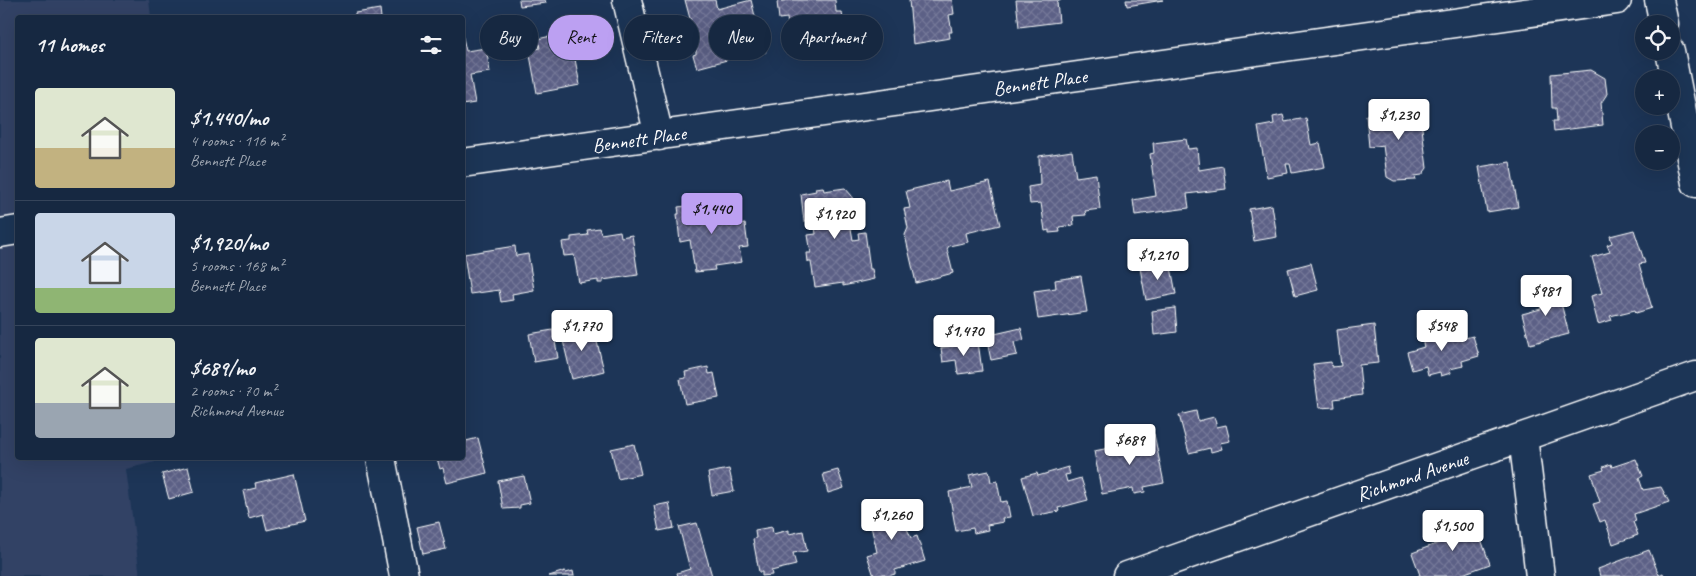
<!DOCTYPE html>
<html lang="en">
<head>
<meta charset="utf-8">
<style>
  :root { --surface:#162841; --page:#1f3048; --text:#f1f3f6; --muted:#9ea6b1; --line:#35445a; --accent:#bca0f2 }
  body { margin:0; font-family:Caveat,sans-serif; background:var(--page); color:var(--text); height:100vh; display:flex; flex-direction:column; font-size:19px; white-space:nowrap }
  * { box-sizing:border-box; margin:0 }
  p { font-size:16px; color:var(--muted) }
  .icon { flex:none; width:28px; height:28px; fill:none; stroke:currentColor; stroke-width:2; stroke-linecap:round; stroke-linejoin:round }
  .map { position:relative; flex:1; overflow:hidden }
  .panel { position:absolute; left:15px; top:15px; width:450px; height:445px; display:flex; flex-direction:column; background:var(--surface); border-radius:5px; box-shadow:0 5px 20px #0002,0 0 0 1px var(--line) }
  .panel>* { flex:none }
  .top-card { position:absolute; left:480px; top:15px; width:475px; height:45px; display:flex; gap:10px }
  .buttons { position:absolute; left:1635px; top:15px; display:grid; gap:10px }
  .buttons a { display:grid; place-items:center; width:45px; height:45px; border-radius:50%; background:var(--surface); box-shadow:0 5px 20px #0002,0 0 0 1px var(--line); font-size:25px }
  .price { position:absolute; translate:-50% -42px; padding:0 11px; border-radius:5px; background:#fff; color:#222; font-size:16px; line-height:32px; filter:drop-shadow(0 1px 2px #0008) }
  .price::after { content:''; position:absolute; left:50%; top:30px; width:15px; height:11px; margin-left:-8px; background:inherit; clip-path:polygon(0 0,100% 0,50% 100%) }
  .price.current { background:var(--accent); color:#111 }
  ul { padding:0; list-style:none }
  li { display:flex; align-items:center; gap:15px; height:125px; padding:0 20px }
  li+li { border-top:1px solid var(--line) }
  li span { display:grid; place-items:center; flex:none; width:140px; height:100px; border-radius:5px; color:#555 }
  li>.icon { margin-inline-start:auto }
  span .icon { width:60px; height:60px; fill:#fffc; stroke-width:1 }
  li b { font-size:21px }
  h2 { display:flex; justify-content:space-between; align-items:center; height:60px; padding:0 20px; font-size:21px }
  .chip { padding:0 18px; border-radius:22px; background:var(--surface); box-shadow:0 5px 20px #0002,0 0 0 1px var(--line); font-size:18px; line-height:45px }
  .chip.current { background:var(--accent); color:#111 }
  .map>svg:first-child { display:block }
  .built { fill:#304265 }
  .building { fill:url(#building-cross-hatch); stroke:#fff }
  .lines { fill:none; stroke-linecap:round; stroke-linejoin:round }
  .minor-casing { stroke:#fff; stroke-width:31 }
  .minor { stroke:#1d3557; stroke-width:28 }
  .labels { text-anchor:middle; stroke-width:4; stroke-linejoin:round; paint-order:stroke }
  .street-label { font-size:20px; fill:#fff; stroke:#1d3557 }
</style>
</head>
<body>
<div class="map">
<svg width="1696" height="576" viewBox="0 0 1696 576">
  <defs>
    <pattern id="building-cross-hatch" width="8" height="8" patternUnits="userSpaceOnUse" patternTransform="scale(1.25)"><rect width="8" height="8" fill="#5b6086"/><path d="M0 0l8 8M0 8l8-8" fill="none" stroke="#747898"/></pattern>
  </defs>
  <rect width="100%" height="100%" fill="#1d3557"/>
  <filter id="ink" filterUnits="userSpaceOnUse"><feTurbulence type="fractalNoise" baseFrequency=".02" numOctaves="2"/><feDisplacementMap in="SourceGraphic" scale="10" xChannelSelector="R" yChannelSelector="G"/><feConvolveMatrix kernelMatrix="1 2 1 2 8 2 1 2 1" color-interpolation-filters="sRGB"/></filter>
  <g filter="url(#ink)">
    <path class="built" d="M 0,0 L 149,0 L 151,17 L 18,18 L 18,458 L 155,458 L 155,462 L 126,469 L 140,576 L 0,576 Z"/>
    <path class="building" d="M 519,0 L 545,0 L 546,3 L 520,6 Z
      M 685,0 L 715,0 L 717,9 L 751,0 L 761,41 L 763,41 L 766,52 L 741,58 L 739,50 L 725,53 L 727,60 L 697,68 L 693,55 L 696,54 L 696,41 Z
      M 789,0 L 835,0 L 836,12 L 842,12 L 844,26 L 856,24 L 858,47 L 829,51 L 830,56 L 817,57 L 817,54 L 792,56 L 787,18 L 779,19 L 777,2 Z
      M 909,0 L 952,0 L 954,14 L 949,15 L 952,32 L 949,32 L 950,38 L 913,44 Z
      M 1016,0 L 1061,0 L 1057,2 L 1059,22 L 1019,27 Z
      M 1126,0 L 1163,0 L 1127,6 Z
      M 380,9 L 381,18 L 355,18 L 355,13 Z
      M 462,33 L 466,51 L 486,48 L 490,72 L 470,75 L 475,103 L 462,105 Z
      M 555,35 L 560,38 L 562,51 L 573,49 L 580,85 L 537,93 L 529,50 L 540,48 L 538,39 Z
      M 1591,70 L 1605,78 L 1607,94 L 1601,103 L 1603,125 L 1554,131 L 1553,121 L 1557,121 L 1556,108 L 1552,108 L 1551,74 Z
      M 1419,105 L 1427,168 L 1422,175 L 1415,176 L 1416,180 L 1394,181 L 1387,177 L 1383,145 L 1369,147 L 1366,115 L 1379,113 L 1378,110 Z
      M 1283,115 L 1285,122 L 1306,118 L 1311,145 L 1320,143 L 1325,167 L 1292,173 L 1290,164 L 1286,164 L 1288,173 L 1267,177 L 1258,127 L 1274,124 L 1273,117 Z
      M 1186,139 L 1188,149 L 1197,148 L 1199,170 L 1223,166 L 1226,189 L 1187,194 L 1189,208 L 1135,215 L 1133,200 L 1156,196 L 1150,154 L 1154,153 L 1153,143 Z
      M 1072,151 L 1076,177 L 1096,174 L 1100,209 L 1085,211 L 1086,215 L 1073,216 L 1074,225 L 1059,227 L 1060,232 L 1049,233 L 1049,230 L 1045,231 L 1041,203 L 1030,204 L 1028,187 L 1040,185 L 1039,156 Z
      M 1510,162 L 1518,207 L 1487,212 L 1479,167 Z
      M 947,181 L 949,191 L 990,182 L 1000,225 L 966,233 L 968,242 L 949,246 L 947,249 L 953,273 L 916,283 L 905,235 L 908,228 L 904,209 L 910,208 L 906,191 Z
      M 823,187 L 824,191 L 845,188 L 852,196 L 853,207 L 844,208 L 847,224 L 850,223 L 853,240 L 859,239 L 858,233 L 865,232 L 870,269 L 872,269 L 874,279 L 843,286 L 843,283 L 815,287 L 811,262 L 808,262 L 807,253 L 811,253 L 808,235 L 816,234 L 814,220 L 804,221 L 801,194 L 816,191 L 815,188 Z
      M 703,204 L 703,209 L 735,205 L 737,225 L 745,224 L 748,247 L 739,248 L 742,262 L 714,266 L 715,270 L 695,272 L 690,240 L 680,242 L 677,214 L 679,214 L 678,207 Z
      M 1272,205 L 1277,237 L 1254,241 L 1249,209 Z
      M 599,228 L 601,234 L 620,231 L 621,237 L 632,235 L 638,275 L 603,280 L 603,283 L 598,283 L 598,280 L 579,283 L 574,255 L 564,256 L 562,242 L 571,241 L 571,237 L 588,235 L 587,230 Z
      M 1634,230 L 1645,263 L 1639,264 L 1652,308 L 1636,313 L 1635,310 L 1610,316 L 1612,320 L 1598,324 L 1591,296 L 1602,293 L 1592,257 L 1610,252 L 1607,245 L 1612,243 L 1610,236 Z
      M 515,246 L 516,256 L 528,254 L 534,290 L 512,294 L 513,300 L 501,302 L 499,290 L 470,294 L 464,254 Z
      M 1170,262 L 1176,294 L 1146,300 L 1140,268 Z
      M 1311,263 L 1318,290 L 1295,296 L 1288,269 Z
      M 1081,276 L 1087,312 L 1038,319 L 1034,291 L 1056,288 L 1055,280 Z
      M 1556,284 L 1569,334 L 1530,344 L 1522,314 L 1541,309 L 1536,289 Z
      M 1175,308 L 1177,332 L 1154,335 L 1152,311 Z
      M 593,325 L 604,371 L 572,379 L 561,332 Z
      M 1374,325 L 1378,363 L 1359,365 L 1362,395 L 1334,399 L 1335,407 L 1319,408 L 1313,364 L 1331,362 L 1332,367 L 1341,366 L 1337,330 Z
      M 1448,325 L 1450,333 L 1454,332 L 1457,340 L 1473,336 L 1479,356 L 1462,361 L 1463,366 L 1450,369 L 1451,373 L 1441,376 L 1440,372 L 1428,375 L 1426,366 L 1412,370 L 1407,352 L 1424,347 L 1422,339 L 1425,338 L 1424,332 Z
      M 1021,328 L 1024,340 L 1014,342 L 1017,355 L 991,360 L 986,336 Z
      M 553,330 L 558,358 L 534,362 L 529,334 Z
      M 978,342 L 982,371 L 958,374 L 956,360 L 943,362 L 941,348 Z
      M 708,367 L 709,374 L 714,373 L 719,398 L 685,404 L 680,379 L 686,378 L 685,372 Z
      M 1196,411 L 1198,421 L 1214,417 L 1217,427 L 1226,425 L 1230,441 L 1220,443 L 1222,449 L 1211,452 L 1210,448 L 1189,453 L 1179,415 Z
      M 1154,434 L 1164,483 L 1144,487 L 1145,492 L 1134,494 L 1133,488 L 1102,494 L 1094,451 L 1115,447 L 1116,454 L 1127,452 L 1124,439 Z
      M 478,438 L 487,473 L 447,483 L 443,468 L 440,469 L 437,458 L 462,458 L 462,442 Z
      M 634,444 L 641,474 L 618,479 L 611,449 Z
      M 1636,459 L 1643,476 L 1639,478 L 1643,490 L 1661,487 L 1669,502 L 1634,514 L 1636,521 L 1633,522 L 1638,535 L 1613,544 L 1605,520 L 1600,522 L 1593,504 L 1600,502 L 1591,474 L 1604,470 L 1603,467 L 1611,464 L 1612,467 Z
      M 188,467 L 194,492 L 169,499 L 162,474 Z
      M 1068,467 L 1070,474 L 1065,475 L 1067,482 L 1081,478 L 1088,500 L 1058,508 L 1059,511 L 1033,516 L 1022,477 L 1037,473 L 1038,476 Z
      M 729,469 L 734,491 L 712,495 L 708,473 Z
      M 838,470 L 844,488 L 828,493 L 823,474 Z
      M 989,471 L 991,482 L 997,481 L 1001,502 L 1007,501 L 1010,517 L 1002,518 L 1003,522 L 987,525 L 988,530 L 974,533 L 973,528 L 956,531 L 949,492 L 972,487 L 969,475 Z
      M 294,474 L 305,521 L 267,530 L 263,514 L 249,518 L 243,491 L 256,488 L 255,483 Z
      M 524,476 L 530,503 L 520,505 L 520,508 L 503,509 L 498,481 Z
      M 895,500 L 911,538 L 917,536 L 925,561 L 895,570 L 895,574 L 888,576 L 884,576 L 884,574 L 874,576 L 867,555 L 877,552 L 867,509 Z
      M 669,503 L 674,528 L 659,531 L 654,506 Z
      M 1470,518 L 1471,522 L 1474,520 L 1490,564 L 1457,576 L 1418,576 L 1420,575 L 1412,553 L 1444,541 L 1440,529 Z
      M 439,522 L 446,549 L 423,554 L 417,527 Z
      M 697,523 L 712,576 L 678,576 L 677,573 L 690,569 L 679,527 Z
      M 772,527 L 773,534 L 789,530 L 789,534 L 803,531 L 807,551 L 793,553 L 796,565 L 771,571 L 772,575 L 762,576 L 762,572 L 759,572 L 753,539 L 756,538 L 755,530 Z
      M 1649,550 L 1659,575 L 1663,573 L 1664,576 L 1600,576 L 1598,569 Z
      M 565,571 L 566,573 L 573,571 L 574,576 L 549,576 Z"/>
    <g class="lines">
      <defs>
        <path id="minor" d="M 627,0 L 659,136
          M 1659,0 L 1664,24
          M 1670,51 L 1696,183
          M 462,163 L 1617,0
          M 0,233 L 18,230
          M 1523,437 L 1540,576
          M 381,458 L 404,576
          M 1127,576 L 1696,376"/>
      </defs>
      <use href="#minor" class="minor-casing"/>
      <use href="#minor" class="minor"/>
    </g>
  </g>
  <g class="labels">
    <g class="street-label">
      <text transform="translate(1040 82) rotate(-8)" y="7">Bennett Place</text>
      <text transform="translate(639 139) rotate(-8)" y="7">Bennett Place</text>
      <text transform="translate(1412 476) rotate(-19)" y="7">Richmond Avenue</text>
    </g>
  </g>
</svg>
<div class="buttons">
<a><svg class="icon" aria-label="locate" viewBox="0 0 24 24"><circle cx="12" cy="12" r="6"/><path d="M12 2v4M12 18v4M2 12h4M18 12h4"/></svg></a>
<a>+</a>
<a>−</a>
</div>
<b class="price" style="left:1399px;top:141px">$1,230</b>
<b class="price current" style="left:712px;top:235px">$1,440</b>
<b class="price" style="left:835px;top:240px">$1,920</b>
<b class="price" style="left:1158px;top:281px">$1,210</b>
<b class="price" style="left:1546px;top:317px">$981</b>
<b class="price" style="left:582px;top:352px">$1,770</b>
<b class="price" style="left:1442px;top:352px">$548</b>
<b class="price" style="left:964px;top:357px">$1,470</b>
<b class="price" style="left:1130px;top:466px">$689</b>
<b class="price" style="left:892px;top:541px">$1,260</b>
<b class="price" style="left:1453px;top:552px">$1,500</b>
<div class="top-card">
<a class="chip">Buy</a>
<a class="chip current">Rent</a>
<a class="chip">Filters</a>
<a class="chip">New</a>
<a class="chip">Apartment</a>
</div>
<section class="panel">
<h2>11 homes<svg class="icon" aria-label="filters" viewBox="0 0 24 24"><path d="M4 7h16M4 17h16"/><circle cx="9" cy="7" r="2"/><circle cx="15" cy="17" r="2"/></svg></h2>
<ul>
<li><span style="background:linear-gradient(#dfe7d0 60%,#c2b280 0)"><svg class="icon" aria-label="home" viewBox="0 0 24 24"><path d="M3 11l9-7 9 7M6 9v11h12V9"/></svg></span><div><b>$1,440/mo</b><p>4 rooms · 116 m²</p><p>Bennett Place</p></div></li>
<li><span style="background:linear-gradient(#c9d6e8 75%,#8fb573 0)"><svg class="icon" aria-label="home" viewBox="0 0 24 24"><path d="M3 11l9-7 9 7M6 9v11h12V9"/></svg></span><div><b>$1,920/mo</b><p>5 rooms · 168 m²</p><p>Bennett Place</p></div></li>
<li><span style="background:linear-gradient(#dfe7d0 65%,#9aa5b1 0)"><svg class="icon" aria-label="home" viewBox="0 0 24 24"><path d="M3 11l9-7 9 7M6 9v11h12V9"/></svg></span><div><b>$689/mo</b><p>2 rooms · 70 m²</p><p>Richmond Avenue</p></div></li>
</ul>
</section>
</div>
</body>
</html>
